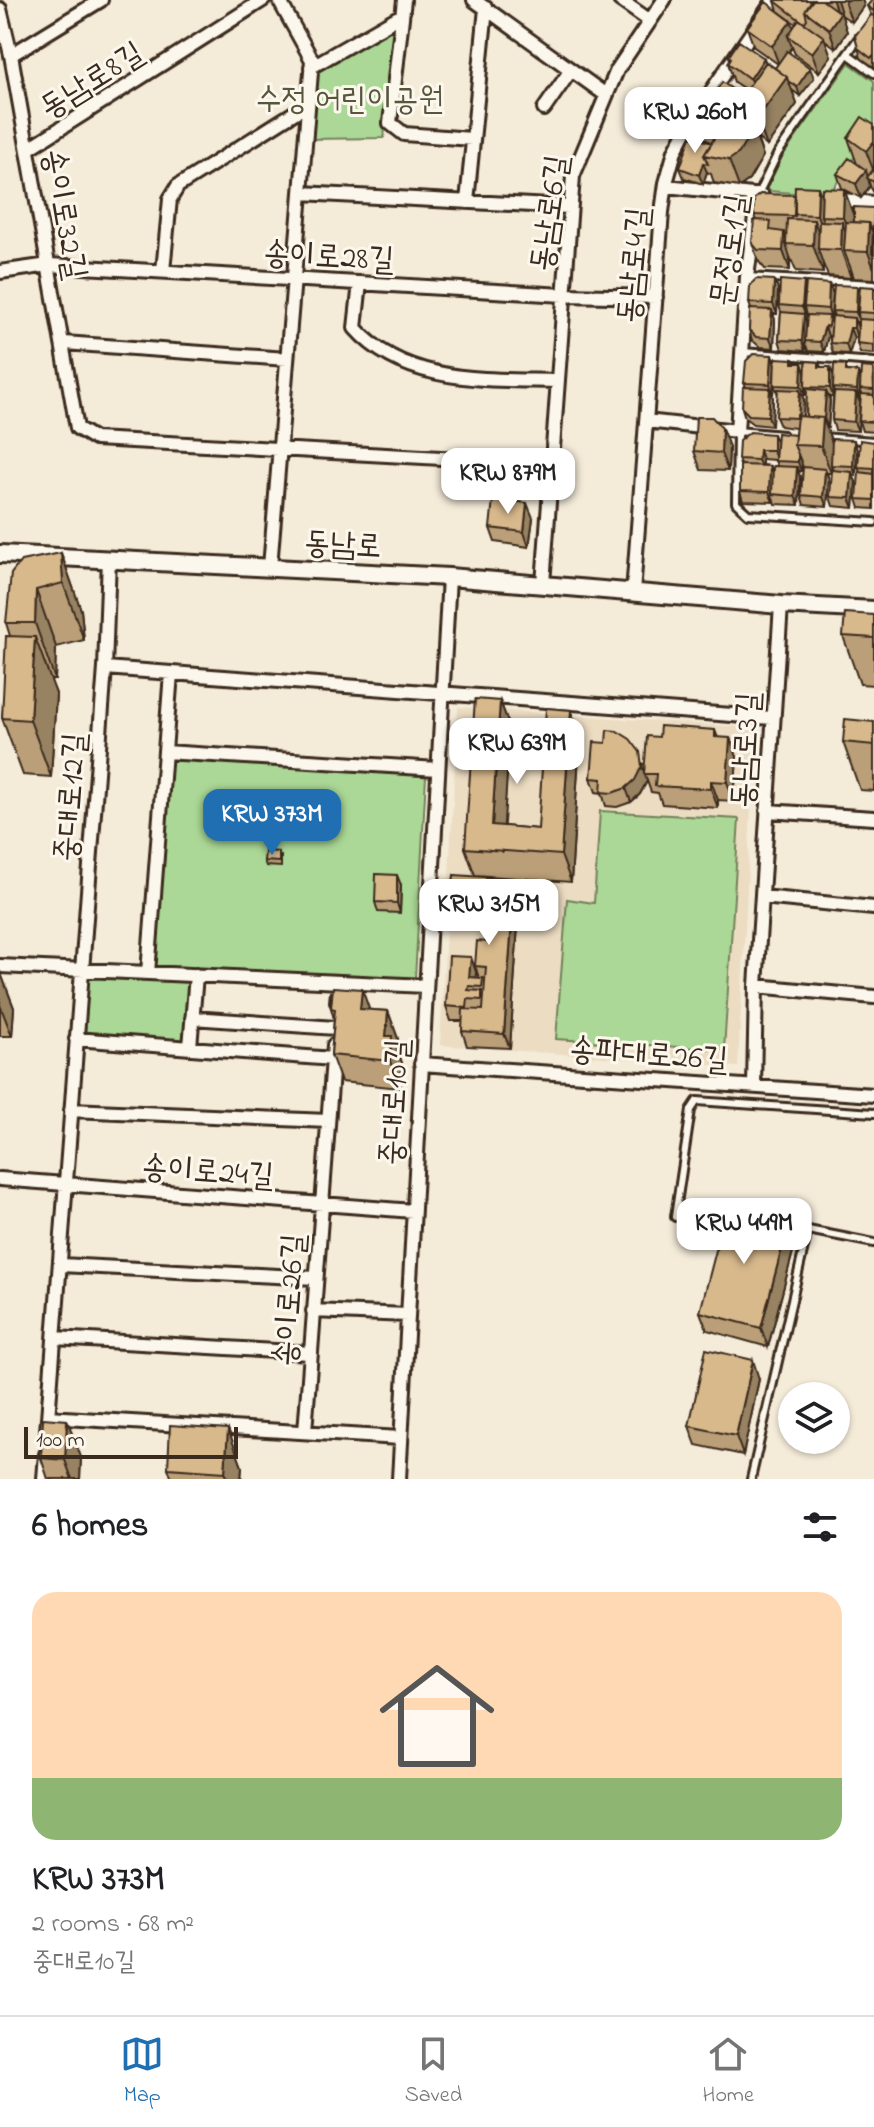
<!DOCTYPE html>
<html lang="en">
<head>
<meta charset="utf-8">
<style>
  :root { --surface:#fff; --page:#f6f6f6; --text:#202124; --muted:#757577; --line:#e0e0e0; --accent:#1f6fb2 }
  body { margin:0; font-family:"Indie Flower","Poor Story",sans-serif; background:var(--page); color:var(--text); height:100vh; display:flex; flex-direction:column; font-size:30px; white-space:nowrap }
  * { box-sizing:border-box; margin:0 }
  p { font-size:26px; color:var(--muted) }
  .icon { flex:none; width:44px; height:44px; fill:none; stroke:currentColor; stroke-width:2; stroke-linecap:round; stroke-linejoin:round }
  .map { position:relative; height:1479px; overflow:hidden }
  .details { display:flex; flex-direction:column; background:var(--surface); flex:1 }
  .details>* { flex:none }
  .buttons { position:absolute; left:778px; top:1382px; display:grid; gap:16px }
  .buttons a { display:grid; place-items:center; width:72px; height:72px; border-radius:50%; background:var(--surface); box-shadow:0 2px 6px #0004; font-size:40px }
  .scale { position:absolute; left:24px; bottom:20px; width:214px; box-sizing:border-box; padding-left:8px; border:4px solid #3b2a1e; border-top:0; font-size:22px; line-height:28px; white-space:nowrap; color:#3b2a1e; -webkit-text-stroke:6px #fbf7ec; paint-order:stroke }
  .price { position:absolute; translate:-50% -68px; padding:0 18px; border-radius:16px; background:#fff; color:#222; font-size:26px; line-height:52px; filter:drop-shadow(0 2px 4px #0008) }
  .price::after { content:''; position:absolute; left:50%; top:48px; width:24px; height:18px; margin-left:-12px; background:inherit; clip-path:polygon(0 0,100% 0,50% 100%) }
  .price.current { background:var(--accent); color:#fff }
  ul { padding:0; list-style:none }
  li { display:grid; align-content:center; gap:16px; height:424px; padding:0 32px }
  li+li { border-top:2px solid var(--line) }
  li span { display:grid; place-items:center; height:248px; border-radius:24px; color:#555 }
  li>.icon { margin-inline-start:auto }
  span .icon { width:144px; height:144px; fill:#fffc; stroke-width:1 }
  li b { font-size:34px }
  h2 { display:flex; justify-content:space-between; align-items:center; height:96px; padding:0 32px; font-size:34px }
  .menu { display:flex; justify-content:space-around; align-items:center; height:112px; border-top:2px solid var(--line); background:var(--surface); font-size:22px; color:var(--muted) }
  .menu a { display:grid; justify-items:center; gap:4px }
  .menu .current { color:var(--accent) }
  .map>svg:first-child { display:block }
  .built { fill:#ecdcc2 }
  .green { fill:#abd896; stroke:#73815a; stroke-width:2 }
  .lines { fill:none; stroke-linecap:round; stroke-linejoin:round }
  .service-casing { stroke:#3b2a1e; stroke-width:12 }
  .minor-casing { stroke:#3b2a1e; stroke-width:18 }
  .secondary-casing { stroke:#3b2a1e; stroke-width:22 }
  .service { stroke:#fbf7ec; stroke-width:6 }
  .minor { stroke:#fbf7ec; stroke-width:12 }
  .secondary { stroke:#fbf7ec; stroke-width:16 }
  .wall { fill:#ba9f78; stroke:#3b2a1e; stroke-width:2; fill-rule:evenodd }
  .shaded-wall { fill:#978262; stroke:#3b2a1e; stroke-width:2 }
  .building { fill:#d8b98c; stroke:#3b2a1e; stroke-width:2 }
  .labels { text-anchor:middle; stroke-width:6; stroke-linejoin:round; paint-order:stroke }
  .street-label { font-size:32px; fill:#3b2a1e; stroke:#fbf7ec }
  .park-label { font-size:32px; fill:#57563c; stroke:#fbf7ec }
</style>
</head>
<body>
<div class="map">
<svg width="874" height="1479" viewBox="0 0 874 1479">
  <rect width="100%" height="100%" fill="#f4ebd9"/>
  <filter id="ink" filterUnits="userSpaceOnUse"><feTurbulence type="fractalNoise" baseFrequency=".0125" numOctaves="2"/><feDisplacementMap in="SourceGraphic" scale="16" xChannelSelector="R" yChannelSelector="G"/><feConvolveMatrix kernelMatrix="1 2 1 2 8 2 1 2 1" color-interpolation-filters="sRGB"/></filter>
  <g filter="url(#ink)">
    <path class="built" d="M 458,707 L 755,728 L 738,1067 L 440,1045 Z"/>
    <path class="green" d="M 396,27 L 384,138 L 309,139 L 313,75 Z
      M 849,63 L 874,81 L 874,129 L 828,196 L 769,191 L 767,188 L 782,157 Z
      M 171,758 L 426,776 L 415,979 L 152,969 Z
      M 600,811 L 739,819 L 724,1050 L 556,1039 L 567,899 L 594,903 Z
      M 85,975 L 190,982 L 185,1043 L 80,1036 Z"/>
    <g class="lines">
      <defs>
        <path id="service" d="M 848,54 L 874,73
          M 758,194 L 778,153 L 860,36
          M 747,277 L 874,284
          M 742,352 L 874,362
          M 783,435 L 737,431 L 736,503 L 748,514 L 874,522
          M 822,437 L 874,441
          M 675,1217 L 691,1110 L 697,1101 L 874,1113
          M 751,1479 L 808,1230 L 874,1243"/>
        <path id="minor" d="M 404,0 L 390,123 L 404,134 L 472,139
          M 474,0 L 606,95
          M 620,0 L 650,21
          M 0,9 L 11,55 L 77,428 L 95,439 L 552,464
          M 11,55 L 101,0
          M 311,67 L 402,15
          M 544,109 L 571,70
          M 28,149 L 263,0
          M 666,186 L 762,196
          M 301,193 L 569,207
          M 832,199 L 874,203
          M 467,202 L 486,8
          M 163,271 L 170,199 L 178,186 L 308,104
          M 0,272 L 49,265 L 564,295 L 656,297
          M 360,283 L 355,328 C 405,385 488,379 557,381
          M 64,343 L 287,359
          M 646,421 L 737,431 L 747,277 L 758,195
          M 270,567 L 312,60 L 279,0
          M 543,584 L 573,176 L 617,70 L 664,0
          M 633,593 L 662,212 L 666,183 L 675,151 L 689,124 L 774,0
          M 105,668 L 772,718
          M 165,752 L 438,769
          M 767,811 L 874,818
          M 762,897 L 874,908
          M 0,966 L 426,986
          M 148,973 L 171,673
          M 756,986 L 874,997
          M 337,1002 L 339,982
          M 192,1018 L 336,1028
          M 76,1039 L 333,1059
          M 190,1047 L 196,975
          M 421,1064 L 874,1095
          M 754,1086 L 756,986 L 781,605
          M 71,1110 L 328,1121
          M 0,1179 L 413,1211
          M 61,1265 L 316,1278
          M 313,1311 L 407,1315
          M 55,1338 L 310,1353
          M 48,1417 L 400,1438
          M 47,1432 L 105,668 L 109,558
          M 305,1432 L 334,1045
          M 44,1479 L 46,1454
          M 399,1479 L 449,577"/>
        <path id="secondary" d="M 0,554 L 449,577 L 781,605 L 874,610"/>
      </defs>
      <use href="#service" class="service-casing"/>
      <use href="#minor" class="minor-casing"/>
      <use href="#secondary" class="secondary-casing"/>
      <use href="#service" class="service"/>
      <use href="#minor" class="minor"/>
      <use href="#secondary" class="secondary"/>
    </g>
    <path class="wall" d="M 811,0 L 862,0 L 864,5 L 852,22 L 843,16 L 842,17 L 847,32 L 836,48 L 825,40 L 831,56 L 819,72 L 795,54 L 792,47 L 789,52 L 814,78 L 800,96 L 792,90 L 797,104 L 767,146 L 757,138 L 763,156 L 749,180 L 739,187 L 714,183 L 711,174 L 707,172 L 703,184 L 684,178 L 680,168 L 710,142 L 698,134 L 694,124 L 713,105 L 711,99 L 742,96 L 746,90 L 734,82 L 728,63 L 730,60 L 729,56 L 766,62 L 775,68 L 778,64 L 754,47 L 747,28 L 794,28 L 796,24 L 778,11 L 775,1 L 811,2 Z
      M 874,0 L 874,67 L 861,58 L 858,48 L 871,15 L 867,6 Z
      M 874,125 L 874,193 L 870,186 L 861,198 L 844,189 L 854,216 L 874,208 L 874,279 L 854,278 L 851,269 L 851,278 L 828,276 L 823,264 L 823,273 L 796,271 L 790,257 L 790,270 L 765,269 L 759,262 L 752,243 L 756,221 L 754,215 L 822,198 L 844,189 L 842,188 L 837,174 L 857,164 L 848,138 Z
      M 804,282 L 806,287 L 829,284 L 833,294 L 831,319 L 830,319 L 831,322 L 834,316 L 832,311 L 859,293 L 874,287 L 874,354 L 860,353 L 857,343 L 858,322 L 856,322 L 857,338 L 854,338 L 849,354 L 833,353 L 830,343 L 830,336 L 828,336 L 824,352 L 808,351 L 806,345 L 805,351 L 782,349 L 779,340 L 781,312 L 779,305 Z
      M 778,289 L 777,314 L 773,314 L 775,320 L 774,348 L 760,347 L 752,340 L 749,330 L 751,309 L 749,303 Z
      M 819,362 L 821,367 L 830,367 L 834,376 L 848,371 L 858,372 L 860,379 L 873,368 L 874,370 L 874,432 L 862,431 L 859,421 L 862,394 L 861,392 L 860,399 L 858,399 L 858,431 L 835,430 L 832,420 L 833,397 L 829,397 L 830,400 L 828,428 L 826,428 L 832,443 L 857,450 L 856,476 L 853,476 L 856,482 L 854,508 L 833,506 L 830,497 L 833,471 L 832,467 L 831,473 L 827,473 L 829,479 L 827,507 L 804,505 L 801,495 L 803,468 L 802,464 L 801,471 L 798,471 L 800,477 L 799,505 L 775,504 L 773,497 L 773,502 L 743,501 L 740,491 L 740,465 L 738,459 L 795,435 L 796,428 L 780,426 L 776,417 L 778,394 L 774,385 L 775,375 L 773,394 L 772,394 L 773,398 L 772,426 L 753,424 L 745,418 L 742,408 L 746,387 L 744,383 L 794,363 L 802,363 L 805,373 L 805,395 L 802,395 L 804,400 L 803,417 L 806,417 L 807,392 L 805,387 ZM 762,459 L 775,460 L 777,466 L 773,474 L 770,466 L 762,465 Z
      M 874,442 L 874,509 L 860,508 L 857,499 L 860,472 L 858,467 Z
      M 729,447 L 728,471 L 701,470 L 694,451 Z
      M 533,518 L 529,547 L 495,542 L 490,528 Z
      M 61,553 L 81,610 L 84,640 L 56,647 L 55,680 L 50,680 L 56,694 L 51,777 L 23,775 L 2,718 L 10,636 L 6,623 Z
      M 874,615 L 874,685 L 860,684 L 843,636 Z
      M 500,701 L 510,728 L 503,826 L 538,829 L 580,737 L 571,882 L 475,875 L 465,848 Z
      M 874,722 L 874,791 L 860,790 L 843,742 Z
      M 715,730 L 718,738 L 730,738 L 737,757 L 734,801 L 718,800 L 718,808 L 662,804 L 658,793 L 651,792 L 647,781 L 640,794 L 631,802 L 617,807 L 606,806 L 602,793 L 596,792 L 591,778 L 606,743 L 645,765 L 659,737 Z
      M 281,856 L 281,867 L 266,866 L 264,861 Z
      M 454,875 L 520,893 L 510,1048 L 467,1046 L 462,1031 L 463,1021 L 451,1021 L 446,1006 L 476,972 L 475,978 L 479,978 L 475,966 L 488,942 L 489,913 L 477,912 L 476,927 L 456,926 L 451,912 Z
      M 401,885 L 400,913 L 378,912 L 375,902 Z
      M 0,971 L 14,1008 L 12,1036 L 0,1036 Z
      M 331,1008 L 388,1011 L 398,1039 L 397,1050 L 402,1063 L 400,1088 L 341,1082 L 331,1055 L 334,1019 Z
      M 796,1240 L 768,1347 L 707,1330 L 700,1312 Z
      M 759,1379 L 743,1455 L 696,1445 L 689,1426 Z
      M 228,1429 L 242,1467 L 241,1479 L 172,1479 L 168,1468 Z
      M 81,1457 L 80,1479 L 48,1479 L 41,1458 Z"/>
    <path class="shaded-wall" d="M 834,0 L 837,0 L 847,32 L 836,48 L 829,29 L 838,16 L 833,1 Z
      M 847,0 L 862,0 L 864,5 L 852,22 L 845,4 Z
      M 791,21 L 798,39 L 788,36 L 792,47 L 779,65 L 772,46 Z
      M 824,37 L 831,56 L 819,72 L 812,53 Z
      M 764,58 L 771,77 L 757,98 L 750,79 Z
      M 810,68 L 814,78 L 800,96 L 797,87 Z
      M 787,77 L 797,104 L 767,146 L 757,119 Z
      M 740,114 L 744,123 L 741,127 L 737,118 Z
      M 753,129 L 763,156 L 749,180 L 739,187 L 729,160 Z
      M 874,141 L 874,172 L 866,151 Z
      M 703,163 L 707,172 L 703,184 L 699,175 Z
      M 866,170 L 870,186 L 861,198 L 856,184 Z
      M 818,187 L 828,214 L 821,216 L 827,232 L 827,242 L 817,215 Z
      M 844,189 L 854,217 L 853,244 L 843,217 Z
      M 814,220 L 824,247 L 818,249 L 823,264 L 823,273 L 813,245 Z
      M 842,222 L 852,249 L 844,251 L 851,269 L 851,278 L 841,250 Z
      M 869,223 L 874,236 L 872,253 L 874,258 L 874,269 L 868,252 Z
      M 784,232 L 788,244 L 786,244 L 790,257 L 790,270 L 783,251 Z
      M 774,280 L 778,289 L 777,314 L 773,304 Z
      M 804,282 L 807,291 L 804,307 L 806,316 L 802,307 Z
      M 829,284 L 833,294 L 831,319 L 828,309 Z
      M 857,286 L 860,295 L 858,312 L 859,322 L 856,312 Z
      M 772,310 L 775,320 L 774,348 L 770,338 Z
      M 804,314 L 807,324 L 805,341 L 805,351 L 802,341 Z
      M 854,318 L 858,328 L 857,338 L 854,328 Z
      M 825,326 L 828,336 L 824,352 L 820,342 Z
      M 850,328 L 854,338 L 849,354 L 846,344 Z
      M 772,355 L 775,365 L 773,394 L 770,384 Z
      M 802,363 L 805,373 L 805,395 L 801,386 Z
      M 830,367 L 834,377 L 833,397 L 830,388 Z
      M 858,372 L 861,382 L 860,389 L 860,399 L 857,390 Z
      M 770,388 L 773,398 L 772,426 L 768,416 Z
      M 800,390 L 804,400 L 802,428 L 798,419 Z
      M 826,391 L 830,400 L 828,428 L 824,418 Z
      M 856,393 L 860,403 L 858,431 L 854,422 Z
      M 823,418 L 833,446 L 831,473 L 821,446 Z
      M 722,428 L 729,447 L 728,471 L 721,453 Z
      M 773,434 L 777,443 L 776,460 L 773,450 Z
      M 854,440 L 857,450 L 856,476 L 853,466 Z
      M 759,450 L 762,459 L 762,469 L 758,460 Z
      M 798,454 L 802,464 L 801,471 L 798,462 Z
      M 770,466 L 774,475 L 772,494 L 773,502 L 769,492 Z
      M 797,467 L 800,477 L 799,505 L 795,496 Z
      M 825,469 L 829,479 L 827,507 L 823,497 Z
      M 852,472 L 856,482 L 854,508 L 850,498 Z
      M 527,503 L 533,518 L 529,547 L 524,532 Z
      M 61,553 L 81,610 L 84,640 L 63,583 Z
      M 36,590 L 56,647 L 55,680 L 35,623 Z
      M 35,637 L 56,694 L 51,777 L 30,720 Z
      M 500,701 L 510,728 L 502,853 L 492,825 Z
      M 571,710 L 580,737 L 571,882 L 561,855 Z
      M 730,738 L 737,757 L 734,801 L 727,782 Z
      M 642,766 L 647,781 L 640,794 L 631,802 L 626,788 Z
      M 711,781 L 718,800 L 718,808 L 711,789 Z
      M 397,875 L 401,885 L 400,913 L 397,903 Z
      M 515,879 L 520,893 L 510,1048 L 504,1034 Z
      M 472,898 L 477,912 L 476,927 L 470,913 Z
      M 471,957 L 476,972 L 475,986 L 469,977 Z
      M 0,971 L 14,1008 L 12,1036 L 0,1005 Z
      M 362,989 L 372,1017 L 360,1009 Z
      M 388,1011 L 398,1039 L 397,1050 L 402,1063 L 400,1088 L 390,1061 L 386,1036 Z
      M 789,1221 L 796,1240 L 768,1347 L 761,1328 Z
      M 753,1360 L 759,1379 L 743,1455 L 736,1436 Z
      M 67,1420 L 81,1457 L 80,1479 L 72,1479 L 65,1460 Z
      M 228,1429 L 242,1467 L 241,1479 L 228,1479 L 225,1472 Z"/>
    <path class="building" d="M 776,0 L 809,0 L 811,2 L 805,11 L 807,19 L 804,23 L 775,1 Z
      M 813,0 L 822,0 L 840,13 L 829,29 L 805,11 Z
      M 872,0 L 874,0 L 874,11 L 867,6 Z
      M 766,2 L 791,21 L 772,46 L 747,28 Z
      M 871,15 L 874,16 L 874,54 L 871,58 L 858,48 L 855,36 Z
      M 799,19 L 824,37 L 812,53 L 788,36 Z
      M 739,41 L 764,58 L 750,79 L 728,63 L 731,58 L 729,56 Z
      M 787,51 L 810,68 L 797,87 L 788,81 L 787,77 L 775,68 Z
      M 766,62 L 787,77 L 757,119 L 736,104 Z
      M 722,82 L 742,96 L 736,104 L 740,114 L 737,118 L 711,99 Z
      M 709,102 L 734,119 L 733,120 L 727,117 L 717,134 L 714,131 L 711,135 L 694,124 Z
      M 727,117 L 753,129 L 739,153 L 729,160 L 704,155 Z
      M 862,117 L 874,125 L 874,141 L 866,151 L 848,138 Z
      M 691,136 L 712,143 L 704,155 L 708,164 L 703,163 L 699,175 L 680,168 Z
      M 849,158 L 866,170 L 856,184 L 837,174 Z
      M 874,168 L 874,182 L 867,178 Z
      M 795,186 L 818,187 L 817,215 L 794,214 Z
      M 822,188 L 844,189 L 843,217 L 821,216 Z
      M 760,194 L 795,195 L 795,216 L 754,215 L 754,199 Z
      M 854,207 L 874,208 L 873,233 L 869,223 L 854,222 Z
      M 787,219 L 814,220 L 813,245 L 786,244 Z
      M 754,220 L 771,221 L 770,230 L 784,232 L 783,251 L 758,250 L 752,243 Z
      M 819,221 L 842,222 L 841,250 L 818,249 Z
      M 846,222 L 869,223 L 868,252 L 844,251 Z
      M 873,224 L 874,224 L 874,253 L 872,253 Z
      M 756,279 L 774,280 L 773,304 L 749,303 L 750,286 Z
      M 780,280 L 804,282 L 802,307 L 779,305 Z
      M 806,282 L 829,284 L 828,309 L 804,307 Z
      M 834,285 L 857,286 L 856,312 L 832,311 Z
      M 860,286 L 874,287 L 874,313 L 858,312 Z
      M 750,309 L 772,310 L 770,338 L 756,337 L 749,330 Z
      M 781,312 L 804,314 L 802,341 L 779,340 Z
      M 807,315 L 829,316 L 828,327 L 825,326 L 820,342 L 805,341 Z
      M 832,316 L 854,318 L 854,328 L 850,328 L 846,344 L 830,343 Z
      M 859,319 L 874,320 L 874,345 L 857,343 Z
      M 753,354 L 772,355 L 770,384 L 744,383 L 746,361 Z
      M 775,358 L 793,359 L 793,363 L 802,363 L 801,386 L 774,385 Z
      M 806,361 L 819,362 L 819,367 L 830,367 L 830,388 L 805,387 Z
      M 834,364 L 846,365 L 846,371 L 858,372 L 857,390 L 833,388 Z
      M 861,367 L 873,368 L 874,390 L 860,389 Z
      M 743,387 L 770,388 L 768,416 L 749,415 L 742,408 Z
      M 778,389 L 800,390 L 798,417 L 797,416 L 797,418 L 776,417 Z
      M 807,389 L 826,391 L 824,418 L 806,417 Z
      M 834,392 L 856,393 L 854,422 L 832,420 Z
      M 861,394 L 874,395 L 874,422 L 859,421 Z
      M 797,416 L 823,418 L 821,446 L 794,445 Z
      M 696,417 L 712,417 L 722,428 L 721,453 L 694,451 Z
      M 750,432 L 773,434 L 773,450 L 759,450 L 758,460 L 738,459 L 739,441 Z
      M 777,433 L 795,435 L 794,445 L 798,454 L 798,462 L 775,461 Z
      M 832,439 L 854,440 L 853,466 L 831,465 Z
      M 860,440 L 874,442 L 874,468 L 858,467 Z
      M 740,465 L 770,466 L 769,492 L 740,491 Z
      M 773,466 L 797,467 L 795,496 L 772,494 Z
      M 803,467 L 825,469 L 823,497 L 801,495 Z
      M 832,470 L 852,472 L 850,498 L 830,497 Z
      M 859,472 L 874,474 L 874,500 L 857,499 Z
      M 493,499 L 527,503 L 524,532 L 490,528 Z
      M 61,553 L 63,583 L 36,590 L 35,623 L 6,623 L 11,574 L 21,561 Z
      M 845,613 L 874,615 L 874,638 L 843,636 Z
      M 6,636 L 35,637 L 30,720 L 2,718 Z
      M 475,699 L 500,701 L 492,825 L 538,829 L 546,708 L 571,710 L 561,855 L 465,848 Z
      M 845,719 L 874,722 L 874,745 L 843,742 Z
      M 660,726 L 715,730 L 715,737 L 730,738 L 727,782 L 711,781 L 711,789 L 655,786 L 656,774 L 644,774 L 647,736 L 659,737 Z
      M 607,730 L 617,731 L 630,739 L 640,752 L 642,766 L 635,780 L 626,788 L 612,793 L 601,792 L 602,779 L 591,778 L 594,742 L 606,743 Z
      M 265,851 L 279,852 L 279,862 L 264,861 Z
      M 376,874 L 397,875 L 397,903 L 375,902 Z
      M 454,875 L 515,879 L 504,1034 L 462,1031 L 463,1009 L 483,1010 L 486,967 L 475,966 L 477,941 L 488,942 L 490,905 L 486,905 L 487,899 L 472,898 L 470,913 L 451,912 Z
      M 449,956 L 471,957 L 469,977 L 483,978 L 482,987 L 469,986 L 468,990 L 482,991 L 482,1000 L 468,999 L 467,1008 L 446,1006 Z
      M 333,987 L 362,989 L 360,1009 L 388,1011 L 386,1036 L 392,1036 L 390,1061 L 331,1055 L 335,1009 L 331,1008 Z
      M 728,1204 L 789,1221 L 761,1328 L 700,1312 Z
      M 706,1349 L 753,1360 L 736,1436 L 689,1426 Z
      M 43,1418 L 67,1420 L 65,1460 L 41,1458 Z
      M 170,1425 L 228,1429 L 225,1472 L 168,1468 Z"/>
  </g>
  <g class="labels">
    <g class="street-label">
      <text transform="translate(91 79) rotate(-32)" y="11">동남로8길</text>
      <text transform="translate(548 213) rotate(-82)" y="11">동남로6길</text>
      <text transform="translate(66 214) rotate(80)" y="11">송이로32길</text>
      <text transform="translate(728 250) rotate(-82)" y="11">문정로1길</text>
      <text transform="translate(329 255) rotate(3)" y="11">송이로28길</text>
      <text transform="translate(632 265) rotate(-85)" y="11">동남로4길</text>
      <text transform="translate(343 543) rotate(3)" y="11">동남로</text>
      <text transform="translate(744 750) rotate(-87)" y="11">동남로3길</text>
      <text transform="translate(69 797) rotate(-86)" y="11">중대로12길</text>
      <text transform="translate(649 1053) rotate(4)" y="11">송파대로26길</text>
      <text transform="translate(393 1102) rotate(-87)" y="11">중대로10길</text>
      <text transform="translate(208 1170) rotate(4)" y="11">송이로24길</text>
      <text transform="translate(288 1300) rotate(-86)" y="11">송이로26길</text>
    </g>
    <g class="park-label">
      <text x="350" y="109">수정 어린이공원</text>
    </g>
  </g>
</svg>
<div class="buttons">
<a><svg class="icon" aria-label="layers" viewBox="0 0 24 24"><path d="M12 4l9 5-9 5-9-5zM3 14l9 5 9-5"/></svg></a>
</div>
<div class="scale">100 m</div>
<b class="price" style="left:695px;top:155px">KRW 260M</b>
<b class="price" style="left:508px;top:516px">KRW 879M</b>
<b class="price" style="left:517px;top:786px">KRW 639M</b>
<b class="price current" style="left:272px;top:857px">KRW 373M</b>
<b class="price" style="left:489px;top:947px">KRW 315M</b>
<b class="price" style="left:744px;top:1266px">KRW 449M</b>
</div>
<section class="details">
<h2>6 homes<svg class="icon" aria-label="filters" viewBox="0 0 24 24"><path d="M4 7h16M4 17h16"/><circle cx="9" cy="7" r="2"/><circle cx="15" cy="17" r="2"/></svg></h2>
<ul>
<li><span style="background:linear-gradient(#ffd9b3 75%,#8fb573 0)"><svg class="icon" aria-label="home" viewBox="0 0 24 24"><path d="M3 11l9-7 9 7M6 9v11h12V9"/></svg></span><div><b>KRW 373M</b><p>2 rooms · 68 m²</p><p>중대로10길</p></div></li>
</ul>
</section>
<nav class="menu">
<a class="current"><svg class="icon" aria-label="map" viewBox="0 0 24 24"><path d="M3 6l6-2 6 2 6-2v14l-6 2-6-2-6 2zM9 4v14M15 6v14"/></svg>Map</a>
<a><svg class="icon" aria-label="saved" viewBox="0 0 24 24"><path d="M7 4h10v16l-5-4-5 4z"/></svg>Saved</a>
<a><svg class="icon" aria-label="home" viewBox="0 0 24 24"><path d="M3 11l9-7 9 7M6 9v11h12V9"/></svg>Home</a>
</nav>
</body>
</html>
